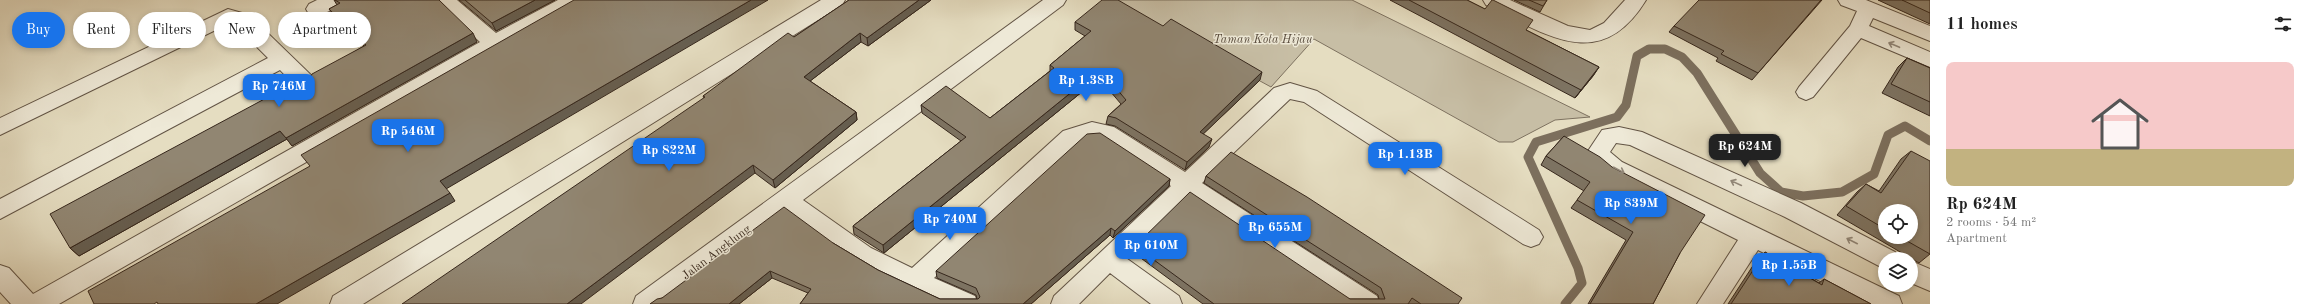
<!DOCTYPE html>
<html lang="en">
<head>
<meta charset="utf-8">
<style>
  :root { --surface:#fff; --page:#f6f6f6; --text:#222; --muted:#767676; --accent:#1a73e8 }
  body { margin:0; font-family:"Old Standard TT",serif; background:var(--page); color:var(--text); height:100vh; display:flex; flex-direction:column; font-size:15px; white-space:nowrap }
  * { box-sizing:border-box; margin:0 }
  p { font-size:13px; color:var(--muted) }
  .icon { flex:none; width:22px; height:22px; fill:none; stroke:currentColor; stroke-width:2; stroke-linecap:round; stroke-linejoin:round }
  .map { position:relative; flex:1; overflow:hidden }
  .panel { display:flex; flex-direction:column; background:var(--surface); width:380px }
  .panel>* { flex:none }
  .top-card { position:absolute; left:12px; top:12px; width:380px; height:36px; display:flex; gap:8px }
  .buttons { position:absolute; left:1878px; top:204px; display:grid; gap:8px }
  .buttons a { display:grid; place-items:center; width:40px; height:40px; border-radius:50%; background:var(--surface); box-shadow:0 2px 6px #0003; font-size:20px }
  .price { position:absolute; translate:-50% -34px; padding:0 9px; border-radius:8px; background:var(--accent); color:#fff; font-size:13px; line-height:26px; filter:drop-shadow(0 1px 2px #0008) }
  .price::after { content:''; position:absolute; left:50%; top:24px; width:12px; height:9px; margin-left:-6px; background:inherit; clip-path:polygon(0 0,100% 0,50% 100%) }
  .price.on { background:#222; color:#fff }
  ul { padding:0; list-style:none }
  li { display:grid; align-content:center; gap:8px; height:212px; padding:0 16px }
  li span { display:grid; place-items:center; height:124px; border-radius:8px; color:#555 }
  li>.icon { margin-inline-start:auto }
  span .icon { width:72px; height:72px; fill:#fffc; stroke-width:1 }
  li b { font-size:17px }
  h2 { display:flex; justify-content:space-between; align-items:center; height:48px; padding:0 16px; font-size:17px }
  .tag { padding:0 14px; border-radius:18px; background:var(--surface); box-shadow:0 2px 6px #0003; font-size:14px; line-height:36px }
  .tag.on { background:var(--accent); color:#fff }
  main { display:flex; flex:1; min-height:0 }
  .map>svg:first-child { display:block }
  .green { fill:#c7bea5; stroke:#7e7260 }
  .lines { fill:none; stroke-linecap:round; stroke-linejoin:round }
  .stream { stroke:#7c6f5d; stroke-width:9 }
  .minor-casing { stroke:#625445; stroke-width:2 }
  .minor { fill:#eee9d7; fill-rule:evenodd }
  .wall { fill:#7d7362; stroke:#36271c; fill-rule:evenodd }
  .shaded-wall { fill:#665e50; stroke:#36271c }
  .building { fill:#918672; stroke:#36271c }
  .oneway { stroke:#92887a }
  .labels { text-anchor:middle; stroke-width:3; stroke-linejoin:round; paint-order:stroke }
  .park-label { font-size:12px; font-style:italic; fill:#5a4d3e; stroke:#eee9d7 }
  .street-label { font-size:12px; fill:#36271c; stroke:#eee9d7 }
</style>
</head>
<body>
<main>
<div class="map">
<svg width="1930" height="304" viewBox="0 0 1930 304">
  <rect width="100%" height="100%" fill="#e5ddc1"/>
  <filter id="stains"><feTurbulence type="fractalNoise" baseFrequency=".005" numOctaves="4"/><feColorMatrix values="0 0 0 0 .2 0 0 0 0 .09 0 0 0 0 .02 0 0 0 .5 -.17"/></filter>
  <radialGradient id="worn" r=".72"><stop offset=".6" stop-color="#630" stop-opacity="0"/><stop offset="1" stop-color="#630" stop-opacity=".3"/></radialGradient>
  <path class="green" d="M 1112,0 L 1352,0 L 1590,117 L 1555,120 L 1513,142 L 1499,142 L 1314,39 L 1271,87 Z"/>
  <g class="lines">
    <path class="stream" d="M 1565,304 L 1582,283 L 1578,268 L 1528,157 L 1536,142 L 1617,117 L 1626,105 L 1637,56 L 1649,49 L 1665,49 L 1682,57 L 1697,73 L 1760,173 L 1781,192 L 1803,196 L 1842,192 L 1874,174 L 1888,135 L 1905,126 L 1930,141"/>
    <defs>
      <path id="minor" d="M 317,0 L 343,0 C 336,10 320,17 309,14 L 306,9 L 309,4 Z
        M 435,0 L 457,0 L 496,33 L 558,0 L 583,0 L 580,5 L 59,304 L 11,304 L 0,292 L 0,265 L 9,268 L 33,294 L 480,42 Z
        M 821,0 L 845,0 L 842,5 L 363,304 L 330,304 L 333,296 Z
        M 1043,0 L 1066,0 L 1063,5 L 803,200 L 871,248 L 912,268 L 1063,131 L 1092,122 L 1114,127 L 1185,172 L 1274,88 L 1290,83 L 1317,91 L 1539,230 L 1543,237 L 1539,244 L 1531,247 L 1523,244 L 1304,102 L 1290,99 L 1202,183 L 1377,296 L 1380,304 L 1348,304 L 1188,197 L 1126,258 L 1179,296 L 1182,304 L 1151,304 L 1110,273 L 1079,304 L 1051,304 L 1054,296 L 1171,186 L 1099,139 L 1088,139 L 1079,143 L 934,278 L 975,296 L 978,304 L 941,304 L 880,276 L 855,262 L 786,212 L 664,304 L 633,304 L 636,296 Z
        M 1483,0 L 1510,0 L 1568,26 L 1590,30 L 1604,23 L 1625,0 L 1646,0 C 1600,75 1546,34 1486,5 Z
        M 1838,0 L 1866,0 L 1930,26 L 1930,41 L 1873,18 L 1869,26 L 1930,52 L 1930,67 L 1861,38 L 1813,97 L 1806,100 L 1799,97 L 1796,92 L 1799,87 L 1850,26 L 1857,11 L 1841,5 Z
        M 228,9 L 249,15 L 313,77 L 316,82 L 313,87 C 298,92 290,80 280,70 L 0,219 L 0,199 L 268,58 L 235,25 L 230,23 L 0,135 L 0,118 Z
        M 1619,127 L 1642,132 L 1801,203 L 1895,252 L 1899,259 L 1885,259 L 1885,268 L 1879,266 L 1785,217 L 1630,145 L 1616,143 L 1610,152 L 1622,162 L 1899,296 L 1902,304 L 1866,304 L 1758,250 L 1723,304 L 1697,304 L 1738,240 L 1606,174 L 1592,162 L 1588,151 L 1602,130 Z
        M 1911,261 L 1930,269 L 1930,291 L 1911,283 Z"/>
    </defs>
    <use href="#minor" class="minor-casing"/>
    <use href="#minor" class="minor"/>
  </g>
  <path class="wall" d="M 334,0 L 439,0 L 477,42 L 292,146 L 287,139 L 79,256 L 70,248 L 308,80 L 364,46 L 335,17 L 329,9 L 337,5 Z
    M 459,0 L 555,0 L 496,31 Z
    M 849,0 L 931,0 L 868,46 L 861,42 L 810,81 L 856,112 L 857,120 L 775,188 L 755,173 L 704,98 L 703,96 L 794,37 Z
    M 1390,0 L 1467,0 L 1599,67 L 1593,76 L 1575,98 Z
    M 1514,0 L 1547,0 L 1540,12 Z
    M 1822,0 L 1752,80 L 1716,61 L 1718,58 L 1669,32 L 1674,26 Z
    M 1878,0 L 1930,0 L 1930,24 Z
    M 1075,22 L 1260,80 L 1203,134 L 1209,147 L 1185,170 L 1115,126 L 1106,124 L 1108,116 L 1121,104 L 1099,78 L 884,253 L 854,234 L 853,226 L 961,141 L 922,113 L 921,105 L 990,118 L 1050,71 L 1050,65 L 1085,36 L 1075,30 Z
    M 1907,58 L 1930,68 L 1930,116 L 1882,93 L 1898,67 Z
    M 1564,136 L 1680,253 L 1653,304 L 1588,304 L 1626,240 L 1571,208 L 1584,191 L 1541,165 L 1546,156 Z
    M 1911,151 L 1930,254 L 1919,263 L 1837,215 L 1857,192 L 1866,184 L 1879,191 L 1901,159 ZM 1885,211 L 1911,237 L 1885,237 Z
    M 1206,176 L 1458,304 L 1203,304 L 1134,253 L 1135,246 L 1350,299 L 1379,299 L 1378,295 L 1204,183 Z
    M 1170,179 L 1169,186 L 1113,238 L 1110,235 L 1031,304 L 800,304 L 808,293 L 772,278 L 739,304 L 650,304 L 662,298 L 833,243 L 878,270 L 940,299 L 977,299 L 976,295 L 937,278 L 936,271 Z
    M 1765,252 L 1819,283 L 1824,279 L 1871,304 L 1728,304 L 1756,261 Z"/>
  <path class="shaded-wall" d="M 535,0 L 555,0 L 496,31 L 492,23 Z
    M 751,0 L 768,0 L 446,189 L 440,181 Z
    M 919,0 L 931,0 L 868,46 L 867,38 Z
    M 473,33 L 477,42 L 292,146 L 286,138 Z
    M 860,33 L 861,42 L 805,85 L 804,77 Z
    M 1599,67 L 1593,76 L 1575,98 L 1581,90 Z
    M 1100,69 L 1099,78 L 884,253 L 883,245 Z
    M 1262,72 L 1260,80 L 1197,140 L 1200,132 Z
    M 856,112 L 857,120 L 775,188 L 773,180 Z
    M 280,131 L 287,139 L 79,256 L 70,248 Z
    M 1212,139 L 1209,147 L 1185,170 L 1187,162 Z
    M 753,165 L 755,173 L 581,304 L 567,304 Z
    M 1170,179 L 1169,186 L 1113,238 L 1115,231 Z
    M 450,193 L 455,201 L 277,304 L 256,304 Z
    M 1111,228 L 1110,235 L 1031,304 L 1023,304 Z
    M 770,271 L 772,278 L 739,304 L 729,304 Z"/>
  <path class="building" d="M 335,0 L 439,0 L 473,33 L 286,138 L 280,131 L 70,248 L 50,214 L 298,81 L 308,80 L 312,74 L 366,45 L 329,9 L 340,3 Z
    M 465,0 L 535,0 L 492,23 Z
    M 574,0 L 751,0 L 440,181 L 450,193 L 256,304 L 158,304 L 157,302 L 154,304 L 94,304 L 88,291 L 310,166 L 301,155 Z
    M 849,0 L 919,0 L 867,38 L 860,33 L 804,77 L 856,112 L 773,180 L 753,165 L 567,304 L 402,304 L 705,97 L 703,96 L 788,33 L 794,37 Z
    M 1102,0 L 1118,0 L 1163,26 L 1171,19 L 1262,72 L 1200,132 L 1212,139 L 1187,162 L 1116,118 L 1108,116 L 1126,100 L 1100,69 L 883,245 L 853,226 L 966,137 L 921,105 L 946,86 L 990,118 L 1054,68 L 1050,65 L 1091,31 L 1075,22 Z
    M 1409,0 L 1467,0 L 1485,9 L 1492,0 L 1493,0 L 1533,20 L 1526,30 L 1599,67 L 1581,90 Z
    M 1529,0 L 1547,0 L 1543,6 Z
    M 1699,0 L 1821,0 L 1758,73 L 1721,54 L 1724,51 L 1674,26 Z
    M 1902,0 L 1930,0 L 1930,13 Z
    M 1907,58 L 1930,68 L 1930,102 L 1891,84 Z
    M 1100,133 L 1170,179 L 1115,231 L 1111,228 L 1023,304 L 800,304 L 811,289 L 770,271 L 729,304 L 650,304 L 657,299 L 662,298 L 784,207 L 833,243 L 878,270 L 940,299 L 978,299 L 980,297 L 976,288 L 936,271 L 1087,134 Z
    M 1564,136 L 1600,157 L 1612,167 L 1705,215 L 1680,253 L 1653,304 L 1590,304 L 1633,232 L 1577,200 L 1590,182 L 1546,156 Z
    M 1911,151 L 1930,161 L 1930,254 L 1900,237 L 1911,237 L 1911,211 L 1885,211 L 1885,229 L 1846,206 L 1866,184 L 1881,193 Z
    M 1231,152 L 1307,197 L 1462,298 L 1458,304 L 1421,304 L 1412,298 L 1408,304 L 1214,304 L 1135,246 L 1190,192 L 1350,299 L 1385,299 L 1381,288 L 1206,176 Z
    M 1765,252 L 1822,285 L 1824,279 L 1871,304 L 1731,304 Z"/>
  <defs><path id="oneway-shaft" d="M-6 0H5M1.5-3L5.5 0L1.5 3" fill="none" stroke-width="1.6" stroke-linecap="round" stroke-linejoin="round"/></defs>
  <g class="oneway">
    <use href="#oneway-shaft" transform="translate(1894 45) rotate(-157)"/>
    <use href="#oneway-shaft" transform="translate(1619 170) rotate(28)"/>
    <use href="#oneway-shaft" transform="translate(1736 183) rotate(-155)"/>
    <use href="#oneway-shaft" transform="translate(1852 241) rotate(-153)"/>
  </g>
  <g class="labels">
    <g class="park-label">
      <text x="1263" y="43">Taman Kota Hijau</text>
    </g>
    <g class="street-label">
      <text transform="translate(716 252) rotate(-37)" y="4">Jalan Angklung</text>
    </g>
  </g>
  <rect width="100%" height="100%" filter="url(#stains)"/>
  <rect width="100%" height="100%" fill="url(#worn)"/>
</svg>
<div class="buttons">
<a><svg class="icon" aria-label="locate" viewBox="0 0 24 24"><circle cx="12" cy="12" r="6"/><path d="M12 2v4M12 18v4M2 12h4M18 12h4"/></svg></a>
<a><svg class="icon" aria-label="layers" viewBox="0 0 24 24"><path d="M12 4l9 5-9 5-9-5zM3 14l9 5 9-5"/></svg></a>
</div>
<b class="price" style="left:1086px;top:102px">Rp 1.38B</b>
<b class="price" style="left:279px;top:108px">Rp 746M</b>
<b class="price" style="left:408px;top:153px">Rp 546M</b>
<b class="price on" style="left:1745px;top:168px">Rp 624M</b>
<b class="price" style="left:669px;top:172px">Rp 822M</b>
<b class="price" style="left:1405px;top:176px">Rp 1.13B</b>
<b class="price" style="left:1631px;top:225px">Rp 839M</b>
<b class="price" style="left:950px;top:241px">Rp 740M</b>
<b class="price" style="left:1275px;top:249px">Rp 655M</b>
<b class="price" style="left:1151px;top:267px">Rp 610M</b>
<b class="price" style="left:1789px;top:287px">Rp 1.55B</b>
<div class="top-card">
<a class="tag on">Buy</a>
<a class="tag">Rent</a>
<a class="tag">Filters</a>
<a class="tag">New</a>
<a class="tag">Apartment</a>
</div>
</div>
<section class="panel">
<h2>11 homes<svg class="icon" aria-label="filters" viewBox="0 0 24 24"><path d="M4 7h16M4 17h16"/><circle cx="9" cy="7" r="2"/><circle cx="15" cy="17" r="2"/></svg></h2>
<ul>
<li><span style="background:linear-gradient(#f6c9c9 70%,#c2b280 0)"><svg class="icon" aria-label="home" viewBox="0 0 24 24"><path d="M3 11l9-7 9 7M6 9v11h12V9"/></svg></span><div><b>Rp 624M</b><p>2 rooms · 54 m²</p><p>Apartment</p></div></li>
</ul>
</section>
</main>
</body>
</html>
